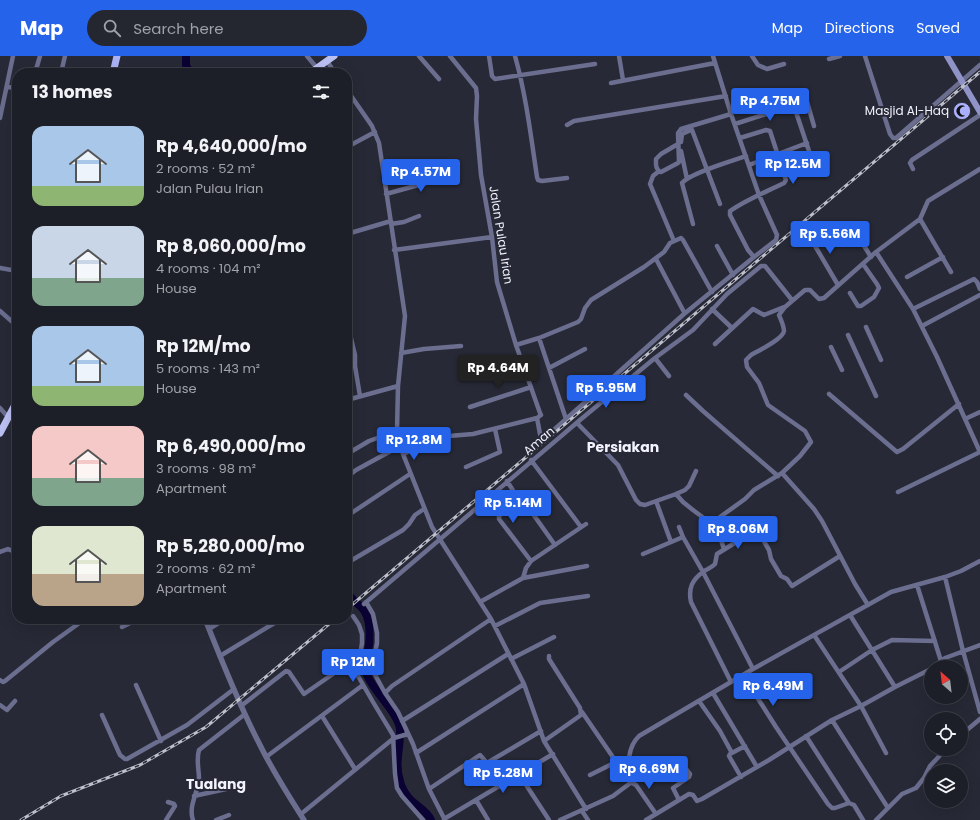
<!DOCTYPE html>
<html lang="en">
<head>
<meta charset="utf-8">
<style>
  :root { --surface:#1d1f28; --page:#252730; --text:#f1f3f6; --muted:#a0a2a8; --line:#3b3d45; --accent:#2563eb }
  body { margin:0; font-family:Poppins,sans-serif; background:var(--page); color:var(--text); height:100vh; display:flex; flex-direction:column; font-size:15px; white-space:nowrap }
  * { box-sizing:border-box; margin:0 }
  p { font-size:13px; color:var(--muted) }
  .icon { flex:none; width:22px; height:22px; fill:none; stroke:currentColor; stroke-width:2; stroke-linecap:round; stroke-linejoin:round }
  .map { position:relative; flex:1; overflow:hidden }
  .side { position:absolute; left:12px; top:12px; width:340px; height:556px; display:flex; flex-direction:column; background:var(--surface); border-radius:16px; box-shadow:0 4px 16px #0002,0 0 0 1px var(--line) }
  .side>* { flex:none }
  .needle { width:26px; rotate:332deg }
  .tools { position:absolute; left:924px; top:604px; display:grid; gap:8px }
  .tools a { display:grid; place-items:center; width:44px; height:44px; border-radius:50%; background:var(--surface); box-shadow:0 4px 16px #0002,0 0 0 1px var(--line); font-size:20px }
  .price { position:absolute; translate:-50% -34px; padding:0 9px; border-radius:4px; background:var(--accent); color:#fff; font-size:13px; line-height:26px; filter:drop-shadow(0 1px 2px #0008) }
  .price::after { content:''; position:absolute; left:50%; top:24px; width:12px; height:9px; margin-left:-6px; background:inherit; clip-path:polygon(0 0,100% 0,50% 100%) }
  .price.on { background:#222; color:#fff }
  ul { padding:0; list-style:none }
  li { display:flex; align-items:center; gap:12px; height:100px; padding:0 20px }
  li span { display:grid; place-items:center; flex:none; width:112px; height:80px; border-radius:12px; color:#555 }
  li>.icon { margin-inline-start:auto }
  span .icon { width:48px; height:48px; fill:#fffc; stroke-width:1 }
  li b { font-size:17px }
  h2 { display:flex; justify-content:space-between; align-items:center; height:48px; padding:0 20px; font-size:17px }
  header { display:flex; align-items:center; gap:24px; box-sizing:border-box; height:56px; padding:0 20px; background:var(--accent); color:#fff }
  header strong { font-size:19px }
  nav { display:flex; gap:22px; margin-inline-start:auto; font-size:14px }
  .search { width:280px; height:36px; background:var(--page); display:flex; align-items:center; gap:10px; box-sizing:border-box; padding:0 14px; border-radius:22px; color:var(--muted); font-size:15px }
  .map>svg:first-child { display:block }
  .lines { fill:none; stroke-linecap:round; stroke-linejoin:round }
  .river { stroke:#0b0234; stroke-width:8 }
  .minor { stroke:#6b6e8f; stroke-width:4.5 }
  .tertiary { stroke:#6b6e8f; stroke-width:5.5 }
  .secondary { stroke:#8f93c8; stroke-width:6 }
  .primary { stroke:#abb1f5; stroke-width:7 }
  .trunk { stroke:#bcc1f4; stroke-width:7 }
  .rail-casing { stroke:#bec0cb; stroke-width:3 }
  .rail { stroke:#272936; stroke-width:1.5; stroke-dasharray:4.5; stroke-linecap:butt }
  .labels { text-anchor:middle; stroke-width:4; stroke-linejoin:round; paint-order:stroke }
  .poi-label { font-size:12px; fill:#f2f3fd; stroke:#272936; text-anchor:end }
  .street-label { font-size:12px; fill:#f2f3fd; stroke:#272936 }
  .quarter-label { font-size:14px; font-weight:bold; fill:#f2f3fd; stroke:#272936 }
</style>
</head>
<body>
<header>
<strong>Map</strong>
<div class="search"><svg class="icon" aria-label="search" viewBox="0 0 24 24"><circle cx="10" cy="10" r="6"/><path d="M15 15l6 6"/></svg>Search here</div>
<nav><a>Map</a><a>Directions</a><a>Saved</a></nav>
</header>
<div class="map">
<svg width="980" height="764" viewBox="0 0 980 764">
  <rect width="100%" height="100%" fill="#272936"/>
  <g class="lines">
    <path class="river" d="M 186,0 L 186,9 L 190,17
      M 347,536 C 352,545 361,549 365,556 C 370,565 370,579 369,589 C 367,599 363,608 367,619 C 374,636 398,657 400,673 C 401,690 394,708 400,725 C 401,730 405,737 408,741 C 415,750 426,753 431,764"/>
    <path class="minor" d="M 307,0 L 317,12
      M 419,0 L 439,23
      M 450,0 L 476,32 L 477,40 L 476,63 L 481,119 L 492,181 L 497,226 L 516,289 L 540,357 L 541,359 L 537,362
      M 489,0 L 492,20 L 495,23 L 595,8
      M 515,0 C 526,39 531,81 537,121 L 538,124 L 542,125 L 567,122
      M 619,0 L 623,24
      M 713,0 L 731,58 L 759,139 L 777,179 L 776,184 L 754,201 L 748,194 L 730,159 L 730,155 C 747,143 766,136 784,127 L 786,124 L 770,75 L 766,74 L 740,82
      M 752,0 L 758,9 L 767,13 L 784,8
      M 865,0 L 890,78 L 893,82 L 896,82 L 980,9
      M 829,3 L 840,0
      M 327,5 L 335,17
      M 35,17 L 40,0
      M 61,17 L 65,0
      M 611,27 L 715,7
      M 7,31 L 17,32
      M 347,34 L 372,70 L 379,87 L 405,260 L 398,330 L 397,375 L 403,398 L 432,471 L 491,563 L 524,628 L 544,685 L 586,753
      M 805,39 L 814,70
      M 794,50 L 816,116
      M 0,62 L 13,0
      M 735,68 L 807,45
      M 567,69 L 574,65 L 726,40
      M 681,86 L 682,78 L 691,74 L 692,74 L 720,148
      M 678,88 L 661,98 L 656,103 C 656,108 655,113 661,116 L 678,107 L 679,106 L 678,77 L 681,73 L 731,58
      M 347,91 L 375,76
      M 681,95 L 687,123
      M 749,109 L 807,87
      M 913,113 L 910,107 L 912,104 L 980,59
      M 659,115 L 653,120 L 650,128 L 674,185
      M 386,138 L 451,120
      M 920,163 L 951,216
      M 391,168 L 404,166 L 419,160
      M 693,168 L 682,127 C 690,117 732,105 746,100
      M 854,174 L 871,201
      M 347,178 L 391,165
      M 808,178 L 838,229
      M 717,190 L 733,219
      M 394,194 L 492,181
      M 876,196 L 913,253 L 937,301 L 980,396
      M 0,212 L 17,215
      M 907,221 L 943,201
      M 850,237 L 858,250 L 861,250 L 874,241 L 879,232 L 877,228 L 863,208
      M 712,253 L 732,272
      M 913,253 L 974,223 L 977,226 L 980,233
      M 0,255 L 17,270
      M 684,258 L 754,201
      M 347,266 L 355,299 L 355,310 L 360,340
      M 922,270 L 980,239
      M 866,271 L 881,304
      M 848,279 L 876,340
      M 539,282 L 566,363
      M 715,288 L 753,253 L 764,259 L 784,251
      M 516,289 L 539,282 L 578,266 L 581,263 L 585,252 L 591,244 L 644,211 L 664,196 L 670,187 L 681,182 L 683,184 L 712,236
      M 831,291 L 842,314
      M 401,297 L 424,293 L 461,290
      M 655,302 L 669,320
      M 549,312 L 585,293
      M 829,338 L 897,396 L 903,393 L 959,348
      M 686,339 L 703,355 L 778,420
      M 347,344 L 398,330
      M 470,351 L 531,331
      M 0,352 L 8,361
      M 537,362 L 540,378 L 541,380 L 547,380 L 684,258 L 684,256 L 656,203
      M 965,363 L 980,356
      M 577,367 L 618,409 L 636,444 L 640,448 L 645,449 L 676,438 L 685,434 L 689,430 L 696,415
      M 347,398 L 369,385 L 397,375
      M 403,398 L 449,380 L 473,378 L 537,362
      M 531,404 L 581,471
      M 466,411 L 500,396 L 495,373
      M 782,417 L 814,453 L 822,465 L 855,528 L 868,549
      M 347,421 L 356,414 L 400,390
      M 507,425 L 519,444 L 528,451 L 555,489
      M 898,436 L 980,396
      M 493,437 L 502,454 L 499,461 L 499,463 L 531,505
      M 676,438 L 683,446 L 693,454 L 713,469 L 719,478 L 724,493
      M 656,445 L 671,486
      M 347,460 L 410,418
      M 713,469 L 720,461 L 745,443 L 754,434 L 782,417 L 800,400 L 811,386 L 805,375 L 768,349 L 759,327 L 747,311 L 746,304 L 751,299 C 758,295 783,283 784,275 C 784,270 781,264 779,259 L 785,251 L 805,234 L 810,234 L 819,243 L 824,242 L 876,196 L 920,163 L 928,145 L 980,113
      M 679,471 L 683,481 L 703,516 L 753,613
      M 0,496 L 8,493 L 17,497
      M 643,498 L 683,481
      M 347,507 L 403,474 L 409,468 L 415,459 L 424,453
      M 945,521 L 963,595 L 980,656
      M 523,522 L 526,512 L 531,505 L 586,468
      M 917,529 L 941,605
      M 366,546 L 373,558 L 377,577 L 377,587 L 372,613 L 385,637
      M 480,546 L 523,522 L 587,510
      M 364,548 L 580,364 L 655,302 L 693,274 L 727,238 L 761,210 L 765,210 L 792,244
      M 850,559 L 895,631
      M 353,560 L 359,569 L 362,578 L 362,587 L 358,612 L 358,620 L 373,646 L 393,679 L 395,718 L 397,732 L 402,740 L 423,764
      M 495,570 L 540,547 L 588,540
      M 122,571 L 138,563
      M 209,573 L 225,563
      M 814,579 L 861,650
      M 220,600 L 281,563
      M 511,603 L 554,581
      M 933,611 L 945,602 L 980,589
      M 839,616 L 872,594 L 892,584 L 935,585
      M 743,619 L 776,671 L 828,748 L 832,752 L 835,752 L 849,747 L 854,749 L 863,764
      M 0,624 L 3,626 L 5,625 L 53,586 L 85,563
      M 731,626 L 691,546 C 688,532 692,524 704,515 C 708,513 712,511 715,508 L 717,498 L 741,483 L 758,475 L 769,494 L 771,503 L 781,520 L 787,523 L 792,530 L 840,500
      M 136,629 L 161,685
      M 713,637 L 757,711
      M 699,645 L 720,675 L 732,697
      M 0,649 L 7,654 L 15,645
      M 241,650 L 286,615 L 289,616 L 304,638 L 359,600
      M 861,650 L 886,697
      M 582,656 L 630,726 L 636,729 L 656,758 L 689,738 L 693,739 L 697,745 L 702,743 L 769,704 L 832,664 L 861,650 L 895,631 L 931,613
      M 102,659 L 120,699 L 125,703 L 127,703 L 187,669 L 234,633
      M 322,660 L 355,713
      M 832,664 L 888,752
      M 402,665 L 508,598
      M 961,679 L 980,663
      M 806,680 L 849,747
      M 544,685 L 581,659 L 580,652 L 549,603 L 549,600
      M 416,697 L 524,628
      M 266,701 L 363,629
      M 519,718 L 549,764
      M 590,719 L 616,706
      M 741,721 L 729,700 L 730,698 L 745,690
      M 429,733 L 480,699 L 487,707 L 541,675
      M 194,740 L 235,731
      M 476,744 L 488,764
      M 679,744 L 673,732 L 689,721 L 690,718 L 687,714
      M 582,755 L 588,764
      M 301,758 L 394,682 L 408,678
      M 444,763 L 553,698
      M 166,764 L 175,750 L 174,748 L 168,746
      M 193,764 C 188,750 198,737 199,723 C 199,713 196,704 199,694 L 245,658
      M 216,764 L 229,759
      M 445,764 L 429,733 L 413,688 L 398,656 L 385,637 L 392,630 L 491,563
      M 560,764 L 613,740 L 629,728 L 630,726 C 629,709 626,693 639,680 L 753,613 L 891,536 L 945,521 L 961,515 L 980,505
      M 646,764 L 656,758
      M 876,764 L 902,738 L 916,732 L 924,722 L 930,710 L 946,693"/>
    <path class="tertiary" d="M 205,563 C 222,605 238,647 259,687 C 272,714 288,739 304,764"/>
    <path class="secondary" d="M 947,0 L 980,56"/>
    <path class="primary" d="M 113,17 L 117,0"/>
    <path class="trunk" d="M 310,17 L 334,0
      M 0,377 L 17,345"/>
    <defs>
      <path id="rail" d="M 347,553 L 980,16
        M 21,764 L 61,740 L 140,709 L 206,671 L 335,563"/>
    </defs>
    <use href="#rail" class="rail-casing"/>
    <use href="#rail" class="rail"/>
  </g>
  <defs>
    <symbol id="mosque-disc" viewBox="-11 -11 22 22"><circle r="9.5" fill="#aab0fb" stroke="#272936"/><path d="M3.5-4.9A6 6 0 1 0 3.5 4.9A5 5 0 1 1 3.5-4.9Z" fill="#111"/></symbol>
  </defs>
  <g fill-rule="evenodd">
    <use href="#mosque-disc" x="952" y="45" width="20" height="20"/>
  </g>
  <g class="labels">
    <g class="poi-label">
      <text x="949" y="59">Masjid Al-Haq</text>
    </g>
    <g class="street-label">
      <text transform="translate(501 179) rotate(81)" y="4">Jalan Pulau Irian</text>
      <text transform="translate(539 385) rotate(-40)" y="4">Aman</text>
    </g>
    <g class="quarter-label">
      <text x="623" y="396">Persiakan</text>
      <text x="216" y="733">Tualang</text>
    </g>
  </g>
</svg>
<div class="tools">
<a><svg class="needle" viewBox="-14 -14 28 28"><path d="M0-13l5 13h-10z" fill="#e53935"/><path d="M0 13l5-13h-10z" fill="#a0a2a8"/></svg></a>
<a><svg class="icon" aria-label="locate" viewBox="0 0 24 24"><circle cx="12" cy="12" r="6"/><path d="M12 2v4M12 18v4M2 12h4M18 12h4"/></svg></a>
<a><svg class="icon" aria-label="layers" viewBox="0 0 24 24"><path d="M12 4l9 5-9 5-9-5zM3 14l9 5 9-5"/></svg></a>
</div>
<b class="price" style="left:770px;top:66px">Rp 4.75M</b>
<b class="price" style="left:793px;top:129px">Rp 12.5M</b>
<b class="price" style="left:421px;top:137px">Rp 4.57M</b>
<b class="price" style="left:830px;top:199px">Rp 5.56M</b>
<b class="price on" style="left:498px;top:333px">Rp 4.64M</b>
<b class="price" style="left:606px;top:353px">Rp 5.95M</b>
<b class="price" style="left:414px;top:405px">Rp 12.8M</b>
<b class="price" style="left:513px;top:468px">Rp 5.14M</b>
<b class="price" style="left:738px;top:494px">Rp 8.06M</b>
<b class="price" style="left:353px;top:627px">Rp 12M</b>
<b class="price" style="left:773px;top:651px">Rp 6.49M</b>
<b class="price" style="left:649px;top:734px">Rp 6.69M</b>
<b class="price" style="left:503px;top:738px">Rp 5.28M</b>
<section class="side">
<h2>13 homes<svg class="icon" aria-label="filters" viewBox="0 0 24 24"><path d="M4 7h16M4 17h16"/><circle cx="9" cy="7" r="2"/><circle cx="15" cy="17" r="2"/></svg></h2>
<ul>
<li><span style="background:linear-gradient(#a9c7e8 75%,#8fb573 0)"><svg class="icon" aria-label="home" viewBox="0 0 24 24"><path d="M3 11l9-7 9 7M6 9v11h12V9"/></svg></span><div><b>Rp 4,640,000/mo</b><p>2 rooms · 52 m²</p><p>Jalan Pulau Irian</p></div></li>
<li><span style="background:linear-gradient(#c9d6e8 65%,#7fa58c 0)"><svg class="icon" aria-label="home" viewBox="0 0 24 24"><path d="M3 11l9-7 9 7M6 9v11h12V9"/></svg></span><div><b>Rp 8,060,000/mo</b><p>4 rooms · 104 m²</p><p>House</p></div></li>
<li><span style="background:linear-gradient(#a9c7e8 75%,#8fb573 0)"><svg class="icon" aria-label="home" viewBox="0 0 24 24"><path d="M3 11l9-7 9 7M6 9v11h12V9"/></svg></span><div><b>Rp 12M/mo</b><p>5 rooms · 143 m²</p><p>House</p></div></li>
<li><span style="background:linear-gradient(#f6c9c9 65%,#7fa58c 0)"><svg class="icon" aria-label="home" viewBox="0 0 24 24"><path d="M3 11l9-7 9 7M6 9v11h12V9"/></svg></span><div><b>Rp 6,490,000/mo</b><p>3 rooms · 98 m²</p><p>Apartment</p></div></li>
<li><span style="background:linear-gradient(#dfe7d0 60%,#b9a48a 0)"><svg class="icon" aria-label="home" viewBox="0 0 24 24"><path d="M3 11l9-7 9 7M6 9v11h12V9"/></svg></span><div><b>Rp 5,280,000/mo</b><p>2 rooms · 62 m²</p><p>Apartment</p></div></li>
</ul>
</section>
</div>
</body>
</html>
